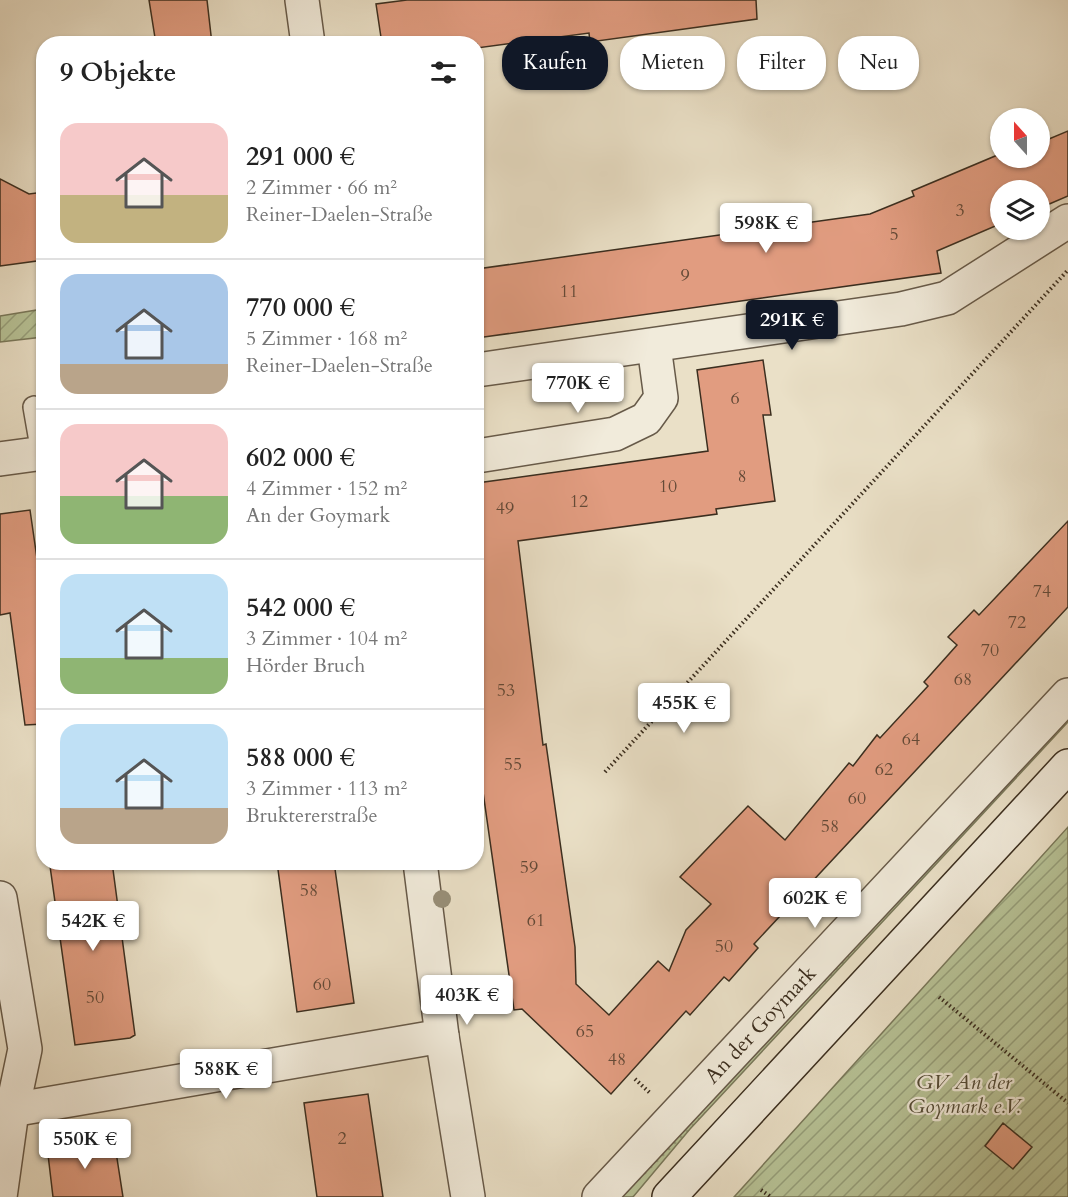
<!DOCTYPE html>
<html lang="de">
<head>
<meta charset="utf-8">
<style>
  :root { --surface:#fff; --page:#f2f2f2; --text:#222; --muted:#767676; --line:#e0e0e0; --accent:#111827 }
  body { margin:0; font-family:Cardo,serif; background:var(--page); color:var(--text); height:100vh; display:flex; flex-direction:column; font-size:22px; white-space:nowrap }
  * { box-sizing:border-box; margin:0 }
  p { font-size:20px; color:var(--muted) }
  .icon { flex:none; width:33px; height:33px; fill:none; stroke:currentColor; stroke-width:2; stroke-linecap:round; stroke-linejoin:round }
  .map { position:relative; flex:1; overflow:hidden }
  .side { position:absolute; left:36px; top:36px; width:448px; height:834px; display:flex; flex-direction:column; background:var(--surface); border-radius:24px; box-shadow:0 2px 4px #0004 }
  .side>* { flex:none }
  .top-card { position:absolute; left:502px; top:36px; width:476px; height:54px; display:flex; gap:12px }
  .needle { width:39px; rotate:339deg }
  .buttons { position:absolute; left:990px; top:108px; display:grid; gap:12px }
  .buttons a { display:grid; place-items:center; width:60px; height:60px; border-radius:50%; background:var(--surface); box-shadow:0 2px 4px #0004; font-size:30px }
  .price { position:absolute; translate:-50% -51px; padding:0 14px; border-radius:6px; background:#fff; color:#222; font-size:20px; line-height:39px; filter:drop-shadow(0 2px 3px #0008) }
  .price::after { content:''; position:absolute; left:50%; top:36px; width:18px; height:14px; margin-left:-9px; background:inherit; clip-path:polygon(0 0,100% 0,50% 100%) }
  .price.on { background:var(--accent); color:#fff }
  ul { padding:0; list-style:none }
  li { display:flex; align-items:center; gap:18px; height:150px; padding:0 24px }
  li+li { border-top:2px solid var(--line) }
  li span { display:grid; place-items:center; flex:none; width:168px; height:120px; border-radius:18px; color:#555 }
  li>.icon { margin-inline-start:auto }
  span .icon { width:72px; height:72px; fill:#fffc; stroke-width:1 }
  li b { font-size:26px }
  h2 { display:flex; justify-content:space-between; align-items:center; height:72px; padding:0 24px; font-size:26px }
  .chip { padding:0 21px; border-radius:24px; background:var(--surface); box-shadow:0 2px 4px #0004; font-size:21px; line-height:54px }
  .chip.on { background:var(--accent); color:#fff }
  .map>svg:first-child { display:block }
  .grass { fill:url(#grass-dots); stroke:#79785a; stroke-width:1.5 }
  .garden { fill:url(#garden-furrows); stroke:#79785a; stroke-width:1.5 }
  .building { fill:#e19c80; stroke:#3b2e1f; stroke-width:1.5 }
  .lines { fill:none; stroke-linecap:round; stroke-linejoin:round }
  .service-casing { stroke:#675a49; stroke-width:24 }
  .minor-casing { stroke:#675a49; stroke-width:36 }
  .secondary-casing { stroke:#3b2e1f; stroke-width:36 }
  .path { stroke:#3b2e1f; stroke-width:4; stroke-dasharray:1.5 3; stroke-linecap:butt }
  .service { stroke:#f1ebdb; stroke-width:21 }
  .minor { stroke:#f1ebdb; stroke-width:33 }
  .secondary { stroke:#f1ebdb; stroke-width:33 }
  .tree { fill:#988f78 }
  .labels { text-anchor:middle; stroke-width:4.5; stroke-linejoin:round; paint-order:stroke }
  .number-label { font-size:18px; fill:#644a37 }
  .street-label { font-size:21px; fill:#3b2e1f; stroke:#f1ebdb }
  .park-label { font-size:21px; font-style:italic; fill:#544c37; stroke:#f1ebdb }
</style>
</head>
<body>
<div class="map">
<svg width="1068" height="1197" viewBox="0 0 1068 1197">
  <defs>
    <pattern id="grass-dots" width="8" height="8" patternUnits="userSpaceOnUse" patternTransform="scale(1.5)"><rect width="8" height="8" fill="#b7c296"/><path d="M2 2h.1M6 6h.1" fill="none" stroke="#969e7a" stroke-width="1.8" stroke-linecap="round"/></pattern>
    <pattern id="garden-furrows" width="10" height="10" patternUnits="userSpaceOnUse" patternTransform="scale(1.5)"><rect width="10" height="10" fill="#b7c296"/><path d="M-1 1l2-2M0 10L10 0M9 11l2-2" fill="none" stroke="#969e7a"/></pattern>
  </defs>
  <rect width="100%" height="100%" fill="#eae0c7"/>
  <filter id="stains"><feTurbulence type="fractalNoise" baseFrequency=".00333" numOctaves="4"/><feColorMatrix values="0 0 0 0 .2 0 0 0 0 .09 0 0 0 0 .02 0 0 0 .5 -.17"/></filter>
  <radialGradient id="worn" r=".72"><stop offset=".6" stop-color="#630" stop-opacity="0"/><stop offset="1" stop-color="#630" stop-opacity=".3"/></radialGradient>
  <path class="grass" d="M 1068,715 L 1068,722 L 690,1129 L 633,1197 L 622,1197 Z"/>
  <path class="garden" d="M 43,309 L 43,337 L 0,342 L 0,316 Z
    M 1068,827 L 1068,1197 L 734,1197 Z"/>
  <path class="building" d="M 149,0 L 207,0 L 212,44 L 156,44 Z
    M 407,0 L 756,0 L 757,19 L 590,42 L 589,33 L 477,48 L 477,44 L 382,44 L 376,4 Z
    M 1068,131 L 1068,196 L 1040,208 L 1040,190 L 1000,190 L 1000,224 L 937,251 L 941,273 L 477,338 L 477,269 L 870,214 L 914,196 L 912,191 L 1000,154 L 1000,158 L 1040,158 L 1040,138 L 1047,134 L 1049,139 Z
    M 0,179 L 29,194 L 44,192 L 44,260 L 0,266 Z
    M 763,360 L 771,415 L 763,415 L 775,501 L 716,509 L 717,514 L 518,541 L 543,745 L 546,744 L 575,947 L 576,984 L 609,1015 L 658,961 L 669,971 L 686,930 L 711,904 L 680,877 L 748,806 L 785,840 L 849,763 L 853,766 L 877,735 L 880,738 L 928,686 L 924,682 L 957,645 L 948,637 L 974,610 L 979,615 L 1068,521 L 1068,607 L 754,944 L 758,948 L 729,981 L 724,977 L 690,1015 L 686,1011 L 611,1094 L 522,1009 L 514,1010 L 483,792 L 479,793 L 477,773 L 477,483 L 708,451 L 697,370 Z
    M 30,510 L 44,607 L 44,724 L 25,725 L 10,613 L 0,615 L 0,514 Z
    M 70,862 L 112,862 L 135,1035 L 130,1038 L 75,1045 L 50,866 Z
    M 277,862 L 334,862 L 354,1003 L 297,1012 Z
    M 368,1094 L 383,1197 L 317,1197 L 304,1103 Z
    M 1003,1123 L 1032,1147 L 1013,1169 L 985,1146 Z
    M 114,1139 L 123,1197 L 53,1197 L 47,1146 Z"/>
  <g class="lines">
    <defs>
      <path id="service" d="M 34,407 L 42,453"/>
      <g id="minor">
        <path d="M 302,0 L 308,44"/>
        <path d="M 477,370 L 901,309 L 947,298 L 1068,221"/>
        <path d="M 477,456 L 615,434 L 646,419 L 661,398 L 654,346"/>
        <path d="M 0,459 L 44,453"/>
        <path d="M 420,862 L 442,1036 L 468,1197"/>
        <path d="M 0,898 L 25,1049 L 12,1111 L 0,1197"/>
        <path d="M 0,1112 L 442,1036"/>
        <path id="s1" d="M 599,1197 L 1068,695"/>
      </g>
      <path id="secondary" d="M 669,1197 L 1068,766"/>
    </defs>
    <use href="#service" class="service-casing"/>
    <use href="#minor" class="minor-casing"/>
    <use href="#secondary" class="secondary-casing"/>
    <path class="path" d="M 605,772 L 1068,270
      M 939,997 L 1068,1103
      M 635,1079 L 650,1093
      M 761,1190 L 771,1197"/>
    <use href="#service" class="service"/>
    <use href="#minor" class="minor"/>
    <use href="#secondary" class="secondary"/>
  </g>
  <g class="tree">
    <circle cx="442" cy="899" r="9"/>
    <circle cx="453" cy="984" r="9"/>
  </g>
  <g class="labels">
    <g class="number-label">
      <text x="960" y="216">3</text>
      <text x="894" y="240">5</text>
      <text x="685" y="281">9</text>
      <text x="569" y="297">11</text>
      <text x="735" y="404">6</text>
      <text x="742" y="482">8</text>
      <text x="668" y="492">10</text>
      <text x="579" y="507">12</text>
      <text x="505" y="514">49</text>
      <text x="1042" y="597">74</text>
      <text x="1017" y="628">72</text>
      <text x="990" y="656">70</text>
      <text x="963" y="685">68</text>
      <text x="506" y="696">53</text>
      <text x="911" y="745">64</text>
      <text x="513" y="770">55</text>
      <text x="884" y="775">62</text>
      <text x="857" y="804">60</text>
      <text x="830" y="832">58</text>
      <text x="529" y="873">59</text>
      <text x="309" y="896">58</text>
      <text x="536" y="926">61</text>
      <text x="724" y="952">50</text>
      <text x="322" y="990">60</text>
      <text x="95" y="1003">50</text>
      <text x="585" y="1037">65</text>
      <text x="617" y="1065">48</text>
      <text x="342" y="1144">2</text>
    </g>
    <g class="street-label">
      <text dy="7" stroke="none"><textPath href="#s1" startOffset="236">An der Goymark</textPath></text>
    </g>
    <g class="park-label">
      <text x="964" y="1089">GV An der<tspan x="964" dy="24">Goymark e.V.</tspan></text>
    </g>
  </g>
  <rect width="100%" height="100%" filter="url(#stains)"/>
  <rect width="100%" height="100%" fill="url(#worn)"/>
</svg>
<div class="buttons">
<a><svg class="needle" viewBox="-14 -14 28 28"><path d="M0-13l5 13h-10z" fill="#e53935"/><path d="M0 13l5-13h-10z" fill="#767676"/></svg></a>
<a><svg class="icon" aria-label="layers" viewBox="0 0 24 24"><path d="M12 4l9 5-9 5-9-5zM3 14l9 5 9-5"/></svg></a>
</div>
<b class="price" style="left:766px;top:254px">598K €</b>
<b class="price on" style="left:792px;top:351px">291K €</b>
<b class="price" style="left:578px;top:414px">770K €</b>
<b class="price" style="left:684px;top:734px">455K €</b>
<b class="price" style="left:815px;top:929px">602K €</b>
<b class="price" style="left:93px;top:952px">542K €</b>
<b class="price" style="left:467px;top:1026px">403K €</b>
<b class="price" style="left:226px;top:1100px">588K €</b>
<b class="price" style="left:85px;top:1170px">550K €</b>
<div class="top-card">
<a class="chip on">Kaufen</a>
<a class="chip">Mieten</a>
<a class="chip">Filter</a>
<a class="chip">Neu</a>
</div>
<section class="side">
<h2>9 Objekte<svg class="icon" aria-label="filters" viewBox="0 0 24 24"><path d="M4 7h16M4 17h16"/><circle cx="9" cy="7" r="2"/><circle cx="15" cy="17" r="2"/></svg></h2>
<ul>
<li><span style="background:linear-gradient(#f6c9c9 60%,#c2b280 0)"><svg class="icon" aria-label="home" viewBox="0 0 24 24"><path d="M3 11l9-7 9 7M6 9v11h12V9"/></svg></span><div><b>291 000 €</b><p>2 Zimmer · 66 m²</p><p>Reiner-Daelen-Straße</p></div></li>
<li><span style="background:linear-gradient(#a9c7e8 75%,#b9a48a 0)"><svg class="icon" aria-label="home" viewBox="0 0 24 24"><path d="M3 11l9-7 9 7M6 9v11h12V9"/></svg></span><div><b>770 000 €</b><p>5 Zimmer · 168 m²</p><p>Reiner-Daelen-Straße</p></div></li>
<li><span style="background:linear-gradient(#f6c9c9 60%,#8fb573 0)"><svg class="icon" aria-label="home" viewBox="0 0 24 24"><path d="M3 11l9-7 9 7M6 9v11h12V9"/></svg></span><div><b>602 000 €</b><p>4 Zimmer · 152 m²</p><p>An der Goymark</p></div></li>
<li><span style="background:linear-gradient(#bfe0f5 70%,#8fb573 0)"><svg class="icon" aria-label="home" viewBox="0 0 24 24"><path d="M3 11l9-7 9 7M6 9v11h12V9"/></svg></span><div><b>542 000 €</b><p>3 Zimmer · 104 m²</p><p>Hörder Bruch</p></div></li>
<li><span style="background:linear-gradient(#bfe0f5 70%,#b9a48a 0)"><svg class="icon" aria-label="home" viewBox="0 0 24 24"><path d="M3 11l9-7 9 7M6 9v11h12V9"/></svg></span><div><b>588 000 €</b><p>3 Zimmer · 113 m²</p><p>Bruktererstraße</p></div></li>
</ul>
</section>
</div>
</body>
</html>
